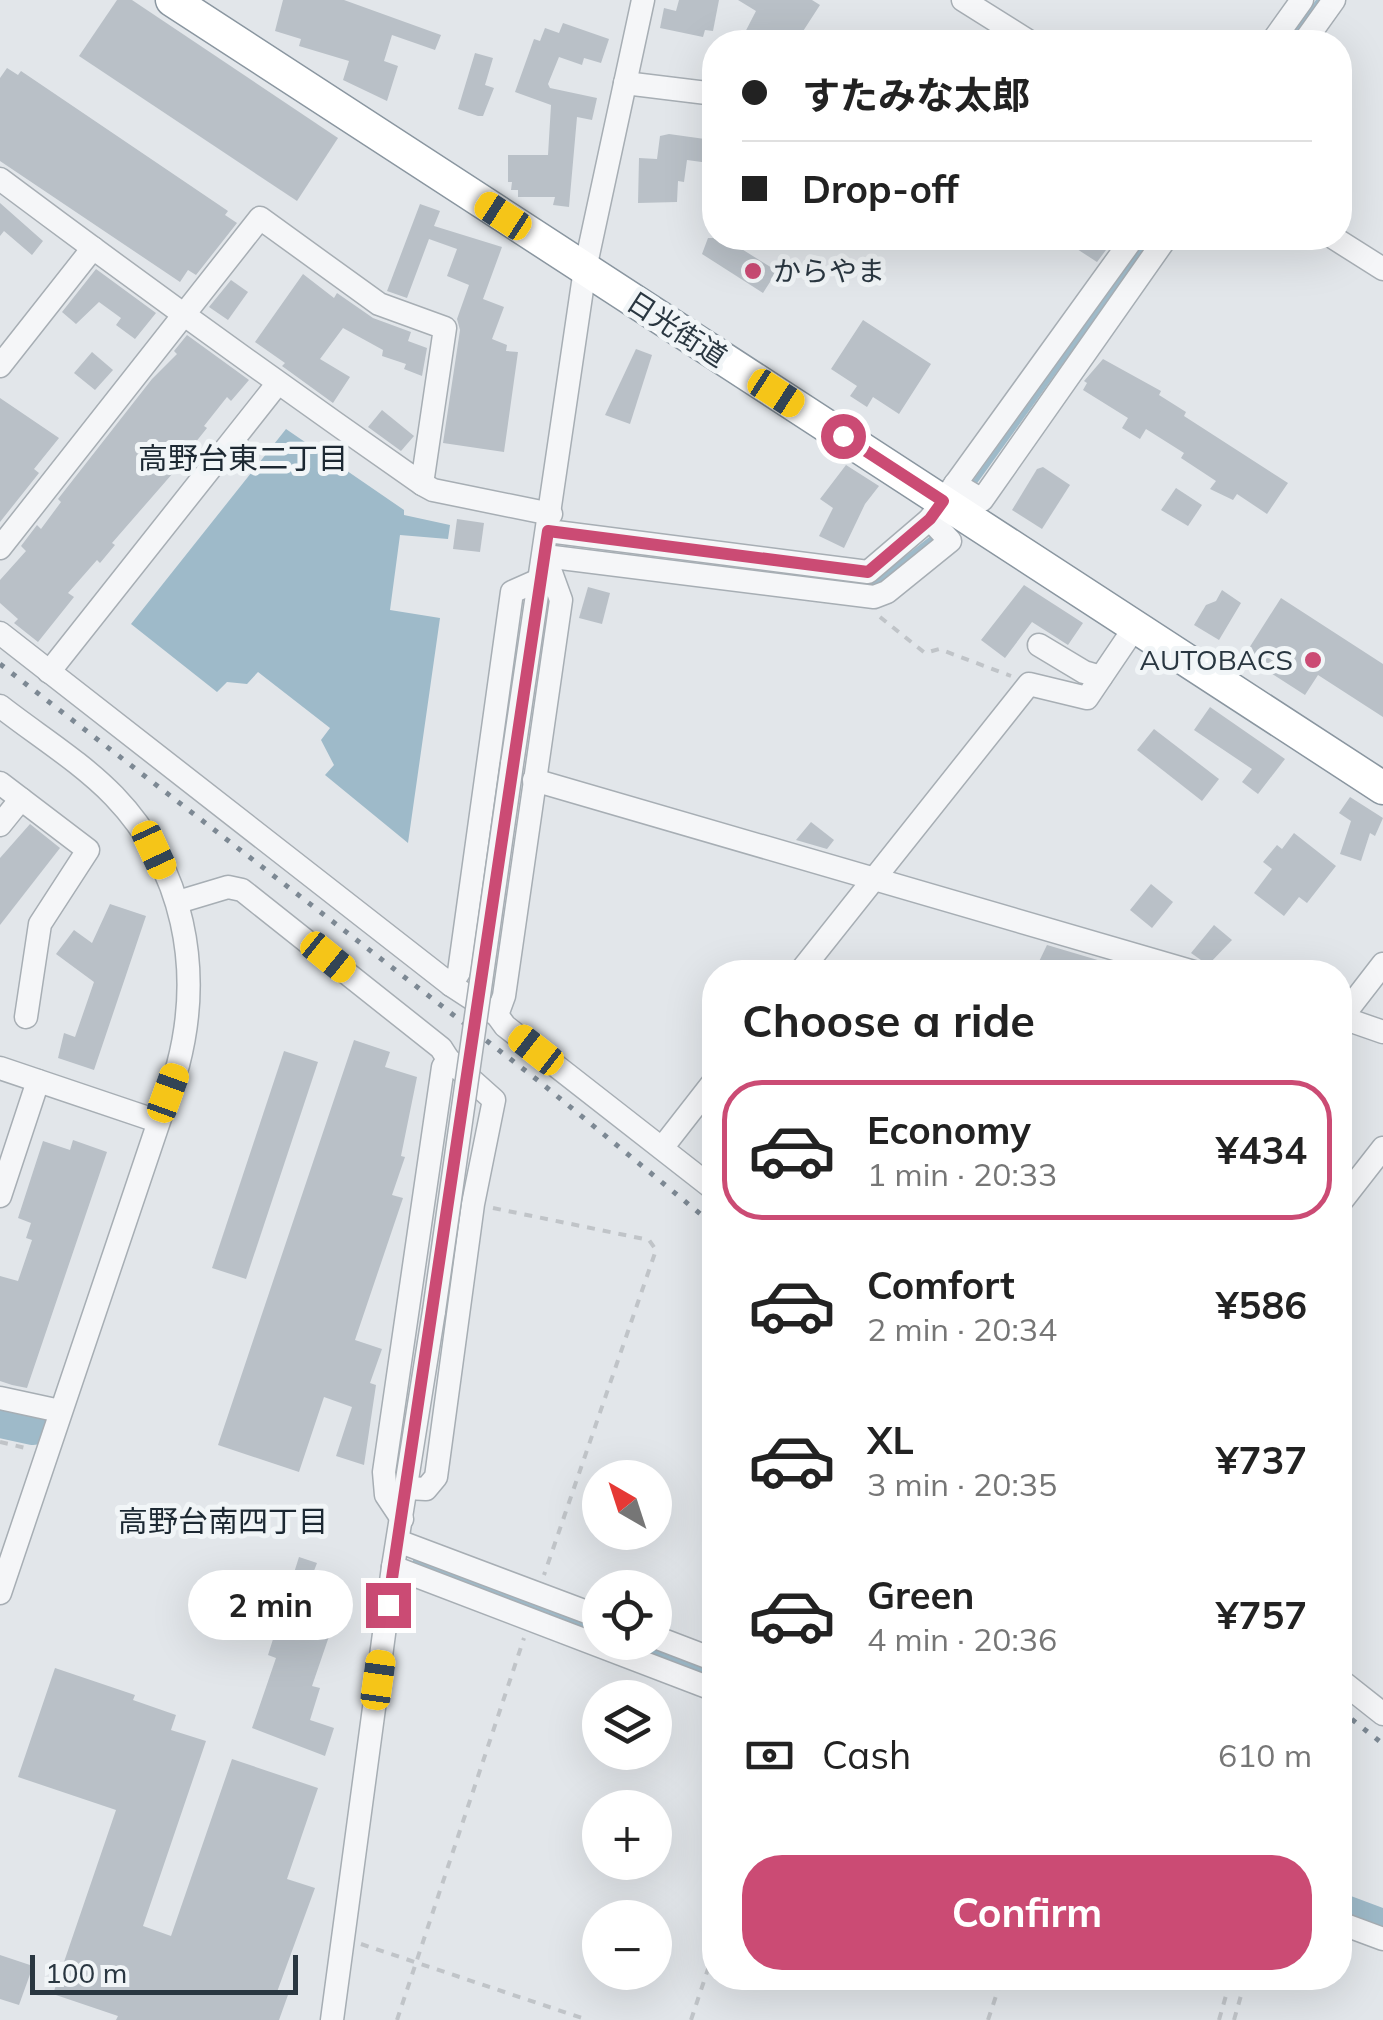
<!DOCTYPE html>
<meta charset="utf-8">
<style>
body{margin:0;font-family:Mulish,"Noto Sans JP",sans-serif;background:#f6f6f6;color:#222;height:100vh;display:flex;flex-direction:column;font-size:38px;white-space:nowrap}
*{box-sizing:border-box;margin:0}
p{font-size:32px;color:#767676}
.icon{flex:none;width:55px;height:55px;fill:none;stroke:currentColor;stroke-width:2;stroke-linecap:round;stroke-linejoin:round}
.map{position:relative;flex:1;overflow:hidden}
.side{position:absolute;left:702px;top:960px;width:650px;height:1030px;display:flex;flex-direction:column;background:#fff;border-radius:40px;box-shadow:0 10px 40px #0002}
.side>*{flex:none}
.hud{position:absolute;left:702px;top:30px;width:650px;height:220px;border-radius:40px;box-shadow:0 10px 40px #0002;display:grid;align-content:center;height:220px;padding:0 40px;background:#fff}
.needle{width:65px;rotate:321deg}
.tools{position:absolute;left:582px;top:1460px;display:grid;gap:20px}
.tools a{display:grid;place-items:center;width:90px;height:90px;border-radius:50%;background:#fff;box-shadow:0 10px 40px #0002;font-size:50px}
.scale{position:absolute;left:30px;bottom:25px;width:268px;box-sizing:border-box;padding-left:10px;border:5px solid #2a3741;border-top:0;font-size:28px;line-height:35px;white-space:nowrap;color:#2a3741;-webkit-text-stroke:8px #f1f5f7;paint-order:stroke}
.end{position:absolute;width:45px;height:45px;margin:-22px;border:12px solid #cb4b74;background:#fff;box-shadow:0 0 0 5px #fff}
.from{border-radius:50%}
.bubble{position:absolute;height:70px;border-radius:35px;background:#fff;box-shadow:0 10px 40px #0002;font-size:32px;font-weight:700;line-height:70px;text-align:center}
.car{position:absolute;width:30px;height:60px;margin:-30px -15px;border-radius:12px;box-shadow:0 0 8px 2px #0007;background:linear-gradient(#f5c518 24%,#345 0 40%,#f5c518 0 76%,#345 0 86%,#f5c518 0)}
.hud b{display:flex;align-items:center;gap:35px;height:95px;font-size:38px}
.hud b+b{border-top:2px solid #e0e0e0}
.hud i{width:25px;height:25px;background:#222}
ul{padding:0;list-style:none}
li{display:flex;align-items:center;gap:30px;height:140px;margin:0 20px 15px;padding:0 20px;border:5px solid transparent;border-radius:40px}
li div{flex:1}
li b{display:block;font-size:38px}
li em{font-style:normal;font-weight:700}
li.active{border-color:#cb4b74}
li>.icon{width:90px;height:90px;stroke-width:1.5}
h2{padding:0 40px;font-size:45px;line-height:120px}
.pay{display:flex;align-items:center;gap:25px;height:110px;padding:0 40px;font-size:38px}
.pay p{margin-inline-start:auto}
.primary-button{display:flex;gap:20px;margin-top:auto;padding:20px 40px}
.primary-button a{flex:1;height:115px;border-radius:40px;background:#cb4b74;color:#fff;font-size:40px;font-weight:700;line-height:115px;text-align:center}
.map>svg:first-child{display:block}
.water{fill:#9ebac9}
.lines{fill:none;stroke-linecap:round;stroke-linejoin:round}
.stream{stroke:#9ebac9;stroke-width:5}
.river{stroke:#9ebac9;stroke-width:32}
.building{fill:#b9c0c7}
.minor-casing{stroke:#a7aeb4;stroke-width:25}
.highway-casing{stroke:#8a96a0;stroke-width:35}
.path{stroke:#c0c4c8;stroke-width:4;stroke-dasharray:8 8;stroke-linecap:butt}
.minor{stroke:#f5f6f8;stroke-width:22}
.highway{stroke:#fff;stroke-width:32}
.rail{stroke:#7c8893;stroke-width:5;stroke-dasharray:5 10;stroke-linecap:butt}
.minor-bridge-casing{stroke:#a7aeb4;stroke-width:25;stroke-linecap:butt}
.minor-bridge{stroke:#f5f6f8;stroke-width:22}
.route{stroke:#cb4b74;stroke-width:12}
.poi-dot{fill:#cb4b74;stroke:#f1f5f7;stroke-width:4}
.labels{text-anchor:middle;stroke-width:10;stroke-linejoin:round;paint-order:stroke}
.poi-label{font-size:28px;fill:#2a3741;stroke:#f1f5f7;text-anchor:start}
.street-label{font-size:28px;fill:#2a3741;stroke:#f1f5f7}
.neighbourhood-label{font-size:30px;fill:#1c2832;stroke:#f1f5f7}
</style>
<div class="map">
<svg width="1383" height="2020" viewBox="0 0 1383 2020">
<rect width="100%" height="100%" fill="#e2e6ea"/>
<polygon class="water" points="286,429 404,510 404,515 450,525 448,539 400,535 390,610 440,618 408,843 325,775 334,765 321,740 330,728 258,672 247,684 227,682 217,692 131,624"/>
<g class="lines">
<g class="stream">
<polyline points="1289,42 1319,0"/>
<polyline points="972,486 1150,238"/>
<polyline points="870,587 936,535"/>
</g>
<g class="river">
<polyline points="0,1422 33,1429"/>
<polyline points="428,1566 600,1631"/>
<polyline points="631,1642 715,1674"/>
<polyline points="1340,1909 1383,1925"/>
</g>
</g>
<g class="building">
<polygon points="117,0 132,0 338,138 297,201 79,56"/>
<polygon points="283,0 344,0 441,35 435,50 392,35 384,61 398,66 387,101 343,80 349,61 299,46 301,39 275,31"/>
<polygon points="679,0 719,0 713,31 705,30 703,37 660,28 664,8 676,11"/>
<polygon points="738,0 812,0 820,5 796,42 740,42 756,11"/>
<polygon points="563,23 609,39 601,63 584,58 582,65 559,57 548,84 550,88 597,98 592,120 577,117 569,207 553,205 555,197 518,197 518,190 511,190 512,182 508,182 508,155 548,155 551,105 515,92 534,39 540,41 545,28 559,33"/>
<polygon points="475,53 493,58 485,85 494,88 483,116 478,116 458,109"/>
<polygon points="7,68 18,75 21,71 228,211 225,215 237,223 196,275 188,270 180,282 0,161 0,78"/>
<polygon points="669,134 712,140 709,163 687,160 684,182 678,181 677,202 638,203 639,158 657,159 660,136"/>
<polygon points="0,203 43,241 32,255 4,231 0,236"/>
<polygon points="420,204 440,211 434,226 502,247 483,299 504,307 492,339 507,345 506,351 518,352 504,452 443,443 460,330 457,319 469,285 447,276 457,249 429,239 407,298 387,291"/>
<polygon points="708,238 734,238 743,243 740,248 777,271 763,293 702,254"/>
<polygon points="1060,238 1115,238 1097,262"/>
<polygon points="96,269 156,313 135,339 116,325 121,318 99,302 76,324 62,312"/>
<polygon points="303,274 334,298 337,293 373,318 411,332 408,341 427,348 422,376 404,369 406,364 382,356 383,350 343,328 320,359 350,377 333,403 282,366 285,363 255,342"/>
<polygon points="231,280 248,292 228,320 209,307"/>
<polygon points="863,320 931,364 899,414 873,397 867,407 850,396 857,386 831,369"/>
<polygon points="187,335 249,380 231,401 227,397 204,426 207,428 191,448 193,450 112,543 115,545 100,563 97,560 68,593 74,597 38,642 14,623 18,619 0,603 0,580 26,551 21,546 37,525 41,529 61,502 58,499 152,379 177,354 174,351"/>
<polygon points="636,349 652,355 630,424 605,415"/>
<polygon points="92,352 113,370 95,390 74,373"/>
<polygon points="1103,359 1161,391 1159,395 1186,412 1184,416 1288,483 1267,514 1237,494 1233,500 1210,489 1216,481 1181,458 1184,453 1146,429 1140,439 1122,428 1128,418 1083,390 1087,383 1084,381"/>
<polygon points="0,398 59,438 34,469 39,473 0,522"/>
<polygon points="382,410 414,436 401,451 368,427"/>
<polygon points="846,465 879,486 865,504 844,548 819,536 833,508 820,499"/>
<polygon points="1043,467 1070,485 1042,529 1012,510 1037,469"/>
<polygon points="1176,488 1202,505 1188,526 1161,510"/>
<polygon points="457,519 484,523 480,552 453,549"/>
<polygon points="1024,585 1083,623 1068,645 1032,622 1005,658 981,640"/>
<polygon points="588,587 610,593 602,624 579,618"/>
<polygon points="1222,590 1241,603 1219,640 1194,625 1206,605 1216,601"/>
<polygon points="1281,598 1383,664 1383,717 1318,675 1305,695 1244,656"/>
<polygon points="1210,707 1285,759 1258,794 1242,782 1252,769 1194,730"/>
<polygon points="1154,729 1219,779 1202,801 1137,750"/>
<polygon points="1350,797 1383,818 1375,836 1370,833 1361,861 1340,854 1351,821 1339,813"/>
<polygon points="811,822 834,840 827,849 796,840"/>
<polygon points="30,824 60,848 0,925 0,858"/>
<polygon points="1294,833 1336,866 1307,903 1299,897 1284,916 1254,893 1272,869 1263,862 1277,845 1282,849"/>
<polygon points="1151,884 1173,902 1152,928 1130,910"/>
<polygon points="110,904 146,916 94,1070 58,1058 64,1033 75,1037 94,982 56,954 74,930 92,943"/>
<polygon points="1214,925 1232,940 1208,965 1191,953"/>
<polygon points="1047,945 1101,961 1103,962 1098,972 1034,972"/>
<polygon points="354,1040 390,1052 385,1067 417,1077 401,1156 405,1157 392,1195 403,1198 355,1340 382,1349 370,1383 376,1385 364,1465 336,1456 352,1407 324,1397 299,1472 218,1445"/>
<polygon points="284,1051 318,1062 246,1279 212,1268"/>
<polygon points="73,1140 107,1152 27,1388 12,1385 0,1381 0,1276 18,1281 32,1240 26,1238 31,1223 18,1218 43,1141 70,1150"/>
<polygon points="299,1557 317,1563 312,1576 341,1586 332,1611 337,1613 312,1686 320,1688 310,1720 334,1728 325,1756 252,1728 276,1658 268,1655"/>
<polygon points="55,1668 135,1695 133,1700 176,1715 171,1730 206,1741 143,1926 171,1936 232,1759 318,1788 287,1879 315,1888 277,1992 288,1995 279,2020 116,2020 118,2016 53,1994 116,1810 18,1777"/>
<polygon points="0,1955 33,1966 19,2005 0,1999"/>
</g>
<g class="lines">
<g class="minor-casing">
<g id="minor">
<polyline points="963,0 1030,42"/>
<polyline points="1272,42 1302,0"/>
<polyline points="1304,42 1334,0"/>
<polyline points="625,83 715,94"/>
<path d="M0,179C139,283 280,385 422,484L445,328L379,304L260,218L0,548"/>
<polyline points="1334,238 1383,269"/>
<polyline points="0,366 93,248"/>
<polyline points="422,484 433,490 551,514"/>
<polyline points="955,484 982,500 1166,238"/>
<polyline points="548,531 868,572 930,519 1133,238"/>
<polyline points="545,556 874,597 887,592 950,541 930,519"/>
<polyline points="0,633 451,985 497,1015 505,1026 715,1190"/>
<polyline points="1039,645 1084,672 1101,677"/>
<polyline points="49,672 278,383"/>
<path d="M0,706C37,735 81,762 114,796C184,869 203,969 178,1065L0,1593"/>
<polyline points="512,764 585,269 643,0"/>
<polyline points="534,780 1194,972"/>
<polyline points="0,783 88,850 40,924 26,1017"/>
<polyline points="0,825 21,799"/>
<polyline points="178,902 228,887 242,890 441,1048 448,1059"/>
<polyline points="800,972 1029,684 1087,698 1135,627"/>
<polyline points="451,985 459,972 512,592 539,580"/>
<polyline points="497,1015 504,996 561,600 545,556"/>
<polyline points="1340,1017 1383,1032"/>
<polyline points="1342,1017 1383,964"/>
<polyline points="0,1068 157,1121"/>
<polyline points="662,1148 715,1080"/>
<polyline points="0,1196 38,1081"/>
<polyline points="1340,1203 1383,1148"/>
<polyline points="0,1398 60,1411"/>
<polyline points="402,1519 386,1495 384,1472 443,1067 448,1059 494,1100 473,1204 436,1477 426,1489 407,1488"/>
<polyline points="398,1541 600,1617"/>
<polyline points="393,1567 715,1690"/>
<polyline points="655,1637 715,1660"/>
<polyline points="1340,1680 1383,1714"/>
<polyline points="1340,1923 1383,1939"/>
<polyline points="332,2020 393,1567 434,1311"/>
</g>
</g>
<g class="highway-casing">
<polyline id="highway" points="172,0 1383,788"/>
</g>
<g class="path">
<polyline points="880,617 925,653 939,649 1011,676"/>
<polyline points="493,1208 649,1240 656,1250 544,1575"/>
<polyline points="0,1442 30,1449"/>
<polyline points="361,1944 588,2020"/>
<polyline points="397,2020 524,1638"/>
<polyline points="691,2020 715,1948"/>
<polyline points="988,2020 1002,1978"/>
<polyline points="1219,2020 1231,1978"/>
<polyline points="1234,2020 1246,1978"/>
</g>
<use href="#minor" class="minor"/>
<use href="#highway" class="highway"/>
<g class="rail">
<polyline points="0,664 540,1082 715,1226"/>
<polyline points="1340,1710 1383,1744"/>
</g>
<g class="minor-bridge-casing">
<polyline id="minor-bridge" points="434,1311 512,764"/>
</g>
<use href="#minor-bridge" class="minor-bridge"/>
</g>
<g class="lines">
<polyline class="route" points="388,1605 548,531 868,572 930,519 943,501 843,436"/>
</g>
<g class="poi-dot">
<circle cx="753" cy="271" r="10"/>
<circle cx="1313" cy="660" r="10"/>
</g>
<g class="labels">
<g class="poi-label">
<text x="773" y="281">からやま</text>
<text x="1293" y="670" text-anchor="end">AUTOBACS</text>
</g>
<g class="street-label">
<text transform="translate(677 329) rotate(33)" y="10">日光街道</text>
</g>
<g class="neighbourhood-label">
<text x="243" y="469">高野台東二丁目</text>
<text x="223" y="1532">高野台南四丁目</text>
</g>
</g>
</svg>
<div class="tools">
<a><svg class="needle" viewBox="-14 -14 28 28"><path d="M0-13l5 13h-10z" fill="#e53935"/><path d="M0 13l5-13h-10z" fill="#767676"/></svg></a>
<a><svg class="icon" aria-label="locate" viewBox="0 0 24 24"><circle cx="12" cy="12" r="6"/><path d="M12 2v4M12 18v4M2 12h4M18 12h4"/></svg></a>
<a><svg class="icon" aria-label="layers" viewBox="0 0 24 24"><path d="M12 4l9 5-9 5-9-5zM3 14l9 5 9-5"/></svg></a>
<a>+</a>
<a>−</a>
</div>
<div class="scale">100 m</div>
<i class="end from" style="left:843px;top:436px"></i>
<i class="end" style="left:388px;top:1605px"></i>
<div class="bubble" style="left:188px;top:1570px;width:165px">2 min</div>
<i class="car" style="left:503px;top:216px;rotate:303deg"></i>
<i class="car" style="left:776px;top:393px;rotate:123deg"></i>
<i class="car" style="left:154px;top:850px;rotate:155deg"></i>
<i class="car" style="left:328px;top:957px;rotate:129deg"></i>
<i class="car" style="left:536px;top:1050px;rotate:308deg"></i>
<i class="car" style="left:168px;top:1093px;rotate:20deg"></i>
<i class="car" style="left:378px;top:1680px;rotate:8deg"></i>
<div class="hud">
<b><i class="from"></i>すたみな太郎</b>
<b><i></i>Drop-off</b>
</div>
<section class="side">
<h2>Choose a ride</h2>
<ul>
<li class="active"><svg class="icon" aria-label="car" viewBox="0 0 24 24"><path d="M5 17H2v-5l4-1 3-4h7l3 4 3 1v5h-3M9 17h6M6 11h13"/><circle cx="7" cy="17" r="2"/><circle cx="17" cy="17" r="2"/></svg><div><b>Economy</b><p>1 min · 20:33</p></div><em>¥434</em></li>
<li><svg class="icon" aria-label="car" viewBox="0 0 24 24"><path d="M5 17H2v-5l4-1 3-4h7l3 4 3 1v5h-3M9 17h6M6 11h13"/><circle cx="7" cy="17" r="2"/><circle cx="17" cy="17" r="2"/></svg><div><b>Comfort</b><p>2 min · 20:34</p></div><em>¥586</em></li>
<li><svg class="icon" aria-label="car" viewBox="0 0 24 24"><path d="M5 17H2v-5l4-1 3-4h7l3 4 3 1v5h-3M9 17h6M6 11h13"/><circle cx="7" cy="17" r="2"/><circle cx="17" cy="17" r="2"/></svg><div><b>XL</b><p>3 min · 20:35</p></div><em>¥737</em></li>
<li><svg class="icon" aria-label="car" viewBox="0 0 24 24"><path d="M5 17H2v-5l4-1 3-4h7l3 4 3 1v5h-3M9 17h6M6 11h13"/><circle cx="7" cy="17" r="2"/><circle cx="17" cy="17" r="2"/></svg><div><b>Green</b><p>4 min · 20:36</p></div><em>¥757</em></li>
</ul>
<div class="pay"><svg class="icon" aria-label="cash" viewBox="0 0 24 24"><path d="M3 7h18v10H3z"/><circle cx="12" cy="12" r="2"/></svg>Cash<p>610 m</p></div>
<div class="primary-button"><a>Confirm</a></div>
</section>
</div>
